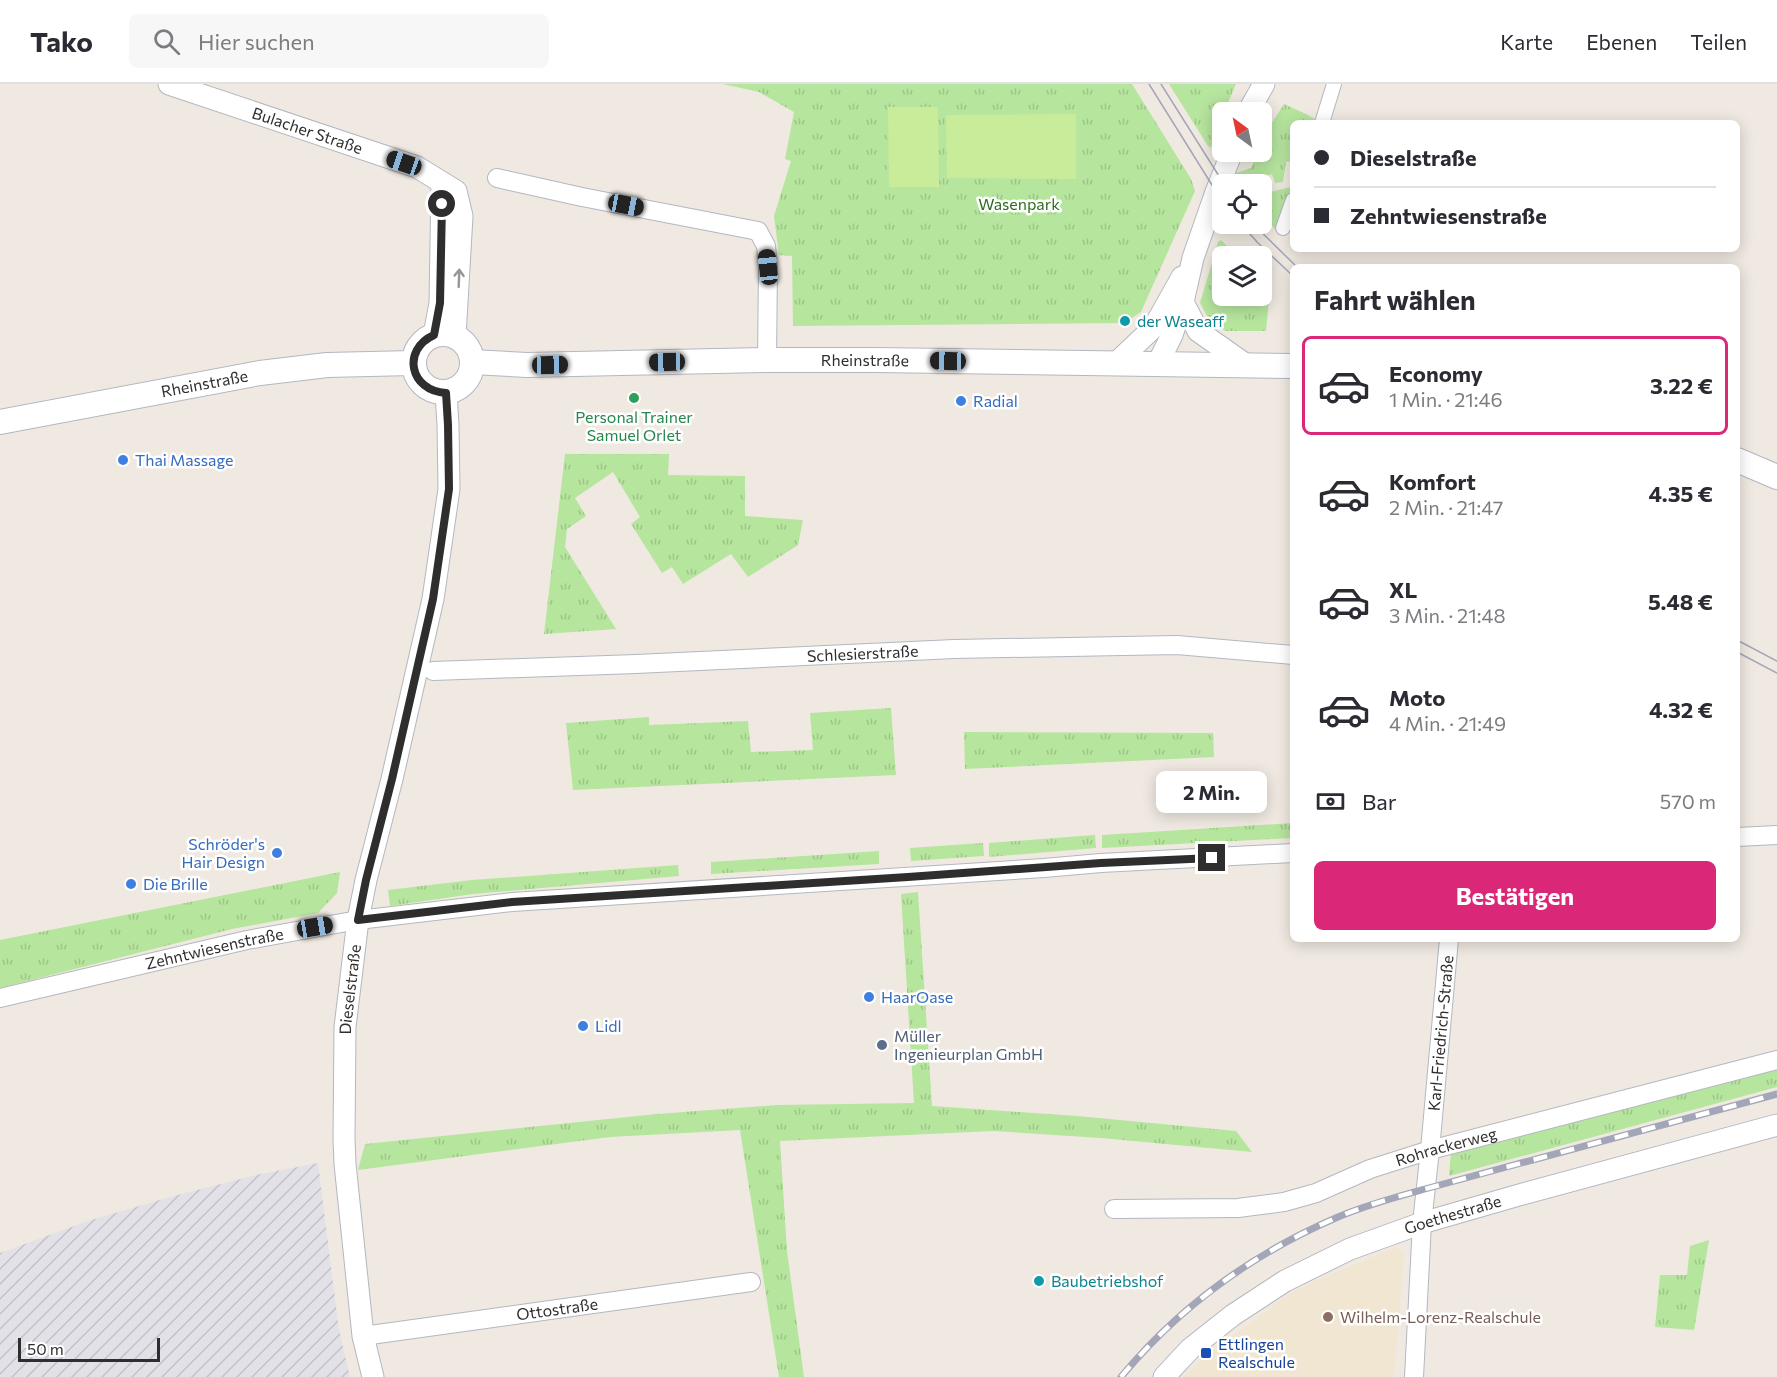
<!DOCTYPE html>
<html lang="de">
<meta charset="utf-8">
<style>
body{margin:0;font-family:Commissioner,sans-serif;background:#f7f7f7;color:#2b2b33;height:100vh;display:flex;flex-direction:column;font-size:22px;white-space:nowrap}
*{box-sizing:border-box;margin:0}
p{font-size:20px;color:#7c7c81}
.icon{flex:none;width:33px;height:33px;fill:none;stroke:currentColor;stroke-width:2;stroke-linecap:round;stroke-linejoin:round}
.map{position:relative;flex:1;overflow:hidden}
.sheet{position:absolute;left:1290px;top:180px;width:450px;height:678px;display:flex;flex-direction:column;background:#fff;border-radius:9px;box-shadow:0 3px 15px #0003}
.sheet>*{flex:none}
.banner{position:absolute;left:1290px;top:36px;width:450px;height:132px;border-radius:9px;box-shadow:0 3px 15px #0003;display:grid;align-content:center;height:132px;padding:0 24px;background:#fff}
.needle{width:39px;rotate:327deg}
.fabs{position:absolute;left:1212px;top:18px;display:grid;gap:12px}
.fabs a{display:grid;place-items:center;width:60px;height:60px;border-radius:9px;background:#fff;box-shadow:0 3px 15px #0003;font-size:30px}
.scale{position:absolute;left:18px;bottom:15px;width:142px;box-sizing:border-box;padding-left:6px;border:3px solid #2e2e2e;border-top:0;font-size:16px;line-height:21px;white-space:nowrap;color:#2e2e2e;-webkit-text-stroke:4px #fff;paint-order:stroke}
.end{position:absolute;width:27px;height:27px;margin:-14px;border:8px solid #2e2e2e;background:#fff;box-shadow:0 0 0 3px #fff}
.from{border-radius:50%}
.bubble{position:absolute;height:42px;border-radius:9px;background:#fff;box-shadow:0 3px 15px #0003;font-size:20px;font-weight:700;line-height:42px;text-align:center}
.car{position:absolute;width:18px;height:36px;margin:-18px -9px;border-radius:8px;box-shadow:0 0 4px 2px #0007;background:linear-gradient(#222 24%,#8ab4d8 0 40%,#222 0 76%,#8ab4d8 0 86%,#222 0)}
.banner b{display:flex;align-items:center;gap:21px;height:57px;font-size:22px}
.banner b+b{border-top:2px solid #e1e1e2}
.banner i{width:15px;height:15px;background:#2b2b33}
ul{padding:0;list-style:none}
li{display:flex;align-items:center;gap:18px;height:99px;margin:0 12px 9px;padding:0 12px;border:3px solid transparent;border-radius:9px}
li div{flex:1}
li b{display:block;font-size:22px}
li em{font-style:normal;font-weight:700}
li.current{border-color:#db2777}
li>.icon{width:54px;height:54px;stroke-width:1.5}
h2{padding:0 24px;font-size:27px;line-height:72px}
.pay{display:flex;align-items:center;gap:15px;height:66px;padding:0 24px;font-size:22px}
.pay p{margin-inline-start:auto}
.cta{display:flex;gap:12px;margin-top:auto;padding:12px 24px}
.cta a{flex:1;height:69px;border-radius:9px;background:#db2777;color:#fff;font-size:24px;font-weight:700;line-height:69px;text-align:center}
header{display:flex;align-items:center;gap:36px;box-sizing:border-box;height:84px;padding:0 30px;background:#fff;border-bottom:2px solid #e1e1e2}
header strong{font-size:28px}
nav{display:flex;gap:33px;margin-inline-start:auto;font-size:21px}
.search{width:420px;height:54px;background:#f7f7f7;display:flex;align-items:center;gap:15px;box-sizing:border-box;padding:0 21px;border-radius:9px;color:#7c7c81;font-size:22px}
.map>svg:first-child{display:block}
.industrial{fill:url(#industrial-furrows)}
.education{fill:#f0e6d1}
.grass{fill:url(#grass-tufts)}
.pitch{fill:#c9ec9a}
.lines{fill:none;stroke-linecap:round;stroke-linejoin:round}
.pedestrian-casing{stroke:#b4b7c1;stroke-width:16}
.minor-casing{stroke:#b4b7c1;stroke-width:20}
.tertiary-casing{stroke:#b4b7c1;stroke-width:23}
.secondary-casing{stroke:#b4b7c1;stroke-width:26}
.pedestrian{stroke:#fff;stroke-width:14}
.minor{stroke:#fff;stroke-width:18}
.tertiary{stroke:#fff;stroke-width:21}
.secondary{stroke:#fff;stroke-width:24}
.tram{stroke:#a3a6b8;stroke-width:1.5}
.rail-casing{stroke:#a3a6b8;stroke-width:7}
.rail{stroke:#fff;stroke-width:4.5;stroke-dasharray:14;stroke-linecap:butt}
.oneway{stroke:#969696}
.route{stroke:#2e2e2e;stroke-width:8}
.culture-dot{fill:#0f9aa8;stroke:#fff;stroke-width:2}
.leisure-dot{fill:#2e9e5b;stroke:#fff;stroke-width:2}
.shop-dot{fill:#3f7fe0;stroke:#fff;stroke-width:2}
.service-dot{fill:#5c6f8a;stroke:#fff;stroke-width:2}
.education-dot{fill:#8d6e63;stroke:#fff;stroke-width:2}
.transit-dot{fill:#1a4fb4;stroke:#fff;stroke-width:2}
.labels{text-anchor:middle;stroke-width:5;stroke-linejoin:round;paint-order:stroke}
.street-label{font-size:16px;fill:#2e2e2e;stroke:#fff}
.park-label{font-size:16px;fill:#2c6e1b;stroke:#fff}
.culture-label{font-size:16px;fill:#0d838f;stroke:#fff;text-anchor:start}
.shop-label{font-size:16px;fill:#366cbe;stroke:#fff;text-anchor:start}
.leisure-label{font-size:16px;fill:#27864d;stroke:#fff}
.service-label{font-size:16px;fill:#4e5e75;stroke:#fff;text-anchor:start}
.education-label{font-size:16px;fill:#785e54;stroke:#fff;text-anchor:start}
.transit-label{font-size:16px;fill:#164399;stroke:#fff;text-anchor:start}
</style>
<header>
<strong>Tako</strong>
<div class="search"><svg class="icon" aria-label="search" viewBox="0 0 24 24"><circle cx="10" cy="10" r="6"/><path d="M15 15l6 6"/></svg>Hier suchen</div>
<nav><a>Karte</a><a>Ebenen</a><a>Teilen</a></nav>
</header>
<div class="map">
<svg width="1777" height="1293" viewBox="0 0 1777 1293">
<defs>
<pattern id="industrial-furrows" width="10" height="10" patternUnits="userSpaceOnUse" patternTransform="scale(1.5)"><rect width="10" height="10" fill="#e3e1e8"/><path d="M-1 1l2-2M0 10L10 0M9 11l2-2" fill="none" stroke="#c3c1c7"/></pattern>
<pattern id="grass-tufts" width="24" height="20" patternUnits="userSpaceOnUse" patternTransform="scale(1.5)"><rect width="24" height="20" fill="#b6e59e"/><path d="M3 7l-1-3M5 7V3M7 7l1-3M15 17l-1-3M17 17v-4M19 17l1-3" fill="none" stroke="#9dc588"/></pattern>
</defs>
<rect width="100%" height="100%" fill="#efe9e1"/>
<polygon class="industrial" points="318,1079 339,1246 350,1293 0,1293 0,1169 88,1137 170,1113 256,1091"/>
<polygon class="education" points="1395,1163 1404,1168 1394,1293 1183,1293 1224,1258 1291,1209 1322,1194"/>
<g class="grass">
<polygon points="723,0 1132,0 1191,95 1195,107 1141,228 1124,239 793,242 792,172 779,171 774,132 791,77 785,75 794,28 759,8"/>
<polygon points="1169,0 1236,0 1224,28 1222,28 1211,64 1208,62"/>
<path d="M1284,20L1306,30L1318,37V39H1293V77L1286,78L1283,98L1275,99L1272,90L1247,97L1245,100H1240L1236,89L1251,84L1258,68H1262C1262,50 1275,35 1284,20Z"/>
<polygon points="1291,103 1292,107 1279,143 1275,145 1262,131 1262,110"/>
<polygon points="1221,156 1237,172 1222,172 1222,212 1262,212 1262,197 1270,206 1266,247 1225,247 1209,236 1200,219 1218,158"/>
<polygon points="565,370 669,370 668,391 745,392 745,432 803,436 798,461 748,493 731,470 683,500 672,483 662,489 631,440 640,433 613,388 575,414 586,432 567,445 565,463 616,545 544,550"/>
<polygon points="891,624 896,691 573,706 566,639 649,633 649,641 748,637 751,668 813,666 810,629"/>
<polygon points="964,648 1213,649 1214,673 965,685"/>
<polygon points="1293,739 1293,754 1102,764 1102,751"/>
<polygon points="1095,751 1096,764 989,773 989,759"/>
<polygon points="983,759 984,772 911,777 910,764"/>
<polygon points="879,767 879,780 711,790 711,778"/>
<polygon points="678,781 679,792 473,810 390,822 388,806 472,796"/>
<polygon points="340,788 337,809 318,829 232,845 0,904 0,856"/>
<polygon points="918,808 932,1022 1077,1032 1236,1047 1252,1068 1101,1054 993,1047 780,1057 787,1167 804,1293 779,1293 740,1046 610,1053 358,1086 365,1060 657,1030 777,1021 914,1019 901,810"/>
<polygon points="1777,983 1777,1003 1449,1092 1451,1068"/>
<polygon points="1709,1156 1694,1246 1655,1243 1660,1191 1687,1191 1690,1162"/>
</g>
<g class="pitch">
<polygon points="888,23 938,23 939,103 889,103"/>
<polygon points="1076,30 1076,95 947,94 946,31"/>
</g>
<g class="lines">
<g class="pedestrian-casing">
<g id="pedestrian">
<polyline points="1322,39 1334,0"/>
<polyline points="1283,144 1293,116"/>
</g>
</g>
<g class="minor-casing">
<g id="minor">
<polyline points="497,94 582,113 758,147 766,162 768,183 767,276"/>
<path id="s1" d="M433,587L636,580L954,565L1177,561L1293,571"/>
<polyline points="1737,753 1777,751"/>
<path id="s2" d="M0,914L247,856L358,836L512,818L1044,784L1101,779L1293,769"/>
<path id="s3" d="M1114,1125L1238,1124L1284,1118L1316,1109L1370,1085L1430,1066L1777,976"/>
<path id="s4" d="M363,1252L751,1198"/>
<path id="s5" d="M1414,1293L1422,1139L1430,1066L1449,855"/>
</g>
</g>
<g class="tertiary-casing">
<g id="tertiary">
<path id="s6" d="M169,0L417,83L456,107L462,132L455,253"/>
<polyline points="1248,28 1264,0"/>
<polyline points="1183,218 1198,247 1245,280"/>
<polyline points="434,251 440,219 442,99"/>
<polyline points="1116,279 1154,243 1182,193"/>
<polyline points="1158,279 1172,251 1183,218 1193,174 1216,108 1232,68"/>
<path id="s7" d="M373,1293L363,1252L345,1080L344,1055L345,943L358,836L366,796L392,695L433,515L449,405L448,341L446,309"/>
<path id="s8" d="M1164,1293L1190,1265L1233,1231L1285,1197L1350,1165L1422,1139L1519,1111L1777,1041"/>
</g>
</g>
<g class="secondary-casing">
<g id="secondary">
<circle cx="443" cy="279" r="29"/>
<path id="s9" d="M472,278L527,281L767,276H876L1293,282"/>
<path id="s10" d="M0,338L260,289L327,281L413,279"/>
<polyline points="1737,376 1777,393"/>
</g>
</g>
<use href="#pedestrian" class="pedestrian"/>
<use href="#minor" class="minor"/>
<use href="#tertiary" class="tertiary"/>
<use href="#secondary" class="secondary"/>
<g class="tram">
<polyline points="1149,0 1222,117"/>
<polyline points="1161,0 1224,100"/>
<polyline points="1241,140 1258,159 1293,192"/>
<polyline points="1253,140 1297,183"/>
<polyline points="1737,556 1777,577"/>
<polyline points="1737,568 1777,589"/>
</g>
<g class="rail-casing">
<path id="rail" d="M1121,1293C1179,1223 1254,1169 1338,1133C1366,1121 1396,1113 1425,1105L1777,1010"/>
</g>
<use href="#rail" class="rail"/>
</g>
<defs><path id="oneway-shaft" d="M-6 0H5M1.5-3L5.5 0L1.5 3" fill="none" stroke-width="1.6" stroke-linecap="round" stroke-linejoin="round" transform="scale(1.5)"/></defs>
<use class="oneway" href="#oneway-shaft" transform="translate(459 194) rotate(-88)"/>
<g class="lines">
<path class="route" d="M442,120L440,219L434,251C401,266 410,307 446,309L448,341L449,405L433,515L392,695L366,796L358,836L512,818L908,793L1101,779L1212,774"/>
</g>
<g class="culture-dot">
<circle cx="1125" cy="237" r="6"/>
<circle cx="1039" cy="1197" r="6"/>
</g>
<circle class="leisure-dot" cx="634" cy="314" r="6"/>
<g class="shop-dot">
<circle cx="961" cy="317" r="6"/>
<circle cx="123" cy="376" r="6"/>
<circle cx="277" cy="769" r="6"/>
<circle cx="131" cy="800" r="6"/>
<circle cx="869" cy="913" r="6"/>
<circle cx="583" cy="942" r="6"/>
</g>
<circle class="service-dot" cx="882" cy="961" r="6"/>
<circle class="education-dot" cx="1328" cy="1233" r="6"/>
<rect class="transit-dot" x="1200" y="1263" width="12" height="12" rx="3"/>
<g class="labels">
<g class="street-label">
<text dy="6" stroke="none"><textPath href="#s6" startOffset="146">Bulacher Straße</textPath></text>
<text dy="6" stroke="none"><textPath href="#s9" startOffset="393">Rheinstraße</textPath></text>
<text dy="6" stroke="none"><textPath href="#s10" startOffset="208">Rheinstraße</textPath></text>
<text dy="6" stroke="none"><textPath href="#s1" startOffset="430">Schlesierstraße</textPath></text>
<text dy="6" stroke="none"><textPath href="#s2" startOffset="220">Zehntwiesenstraße</textPath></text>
<text dy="6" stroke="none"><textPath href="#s7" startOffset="390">Dieselstraße</textPath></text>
<text dy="6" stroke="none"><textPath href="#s5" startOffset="345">Karl-Friedrich-Straße</textPath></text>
<text dy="6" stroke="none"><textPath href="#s3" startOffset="342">Rohrackerweg</textPath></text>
<text dy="6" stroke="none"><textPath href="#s8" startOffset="336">Goethestraße</textPath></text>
<text dy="6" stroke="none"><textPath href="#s4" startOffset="196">Ottostraße</textPath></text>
</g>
<g class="park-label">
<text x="1019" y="126">Wasenpark</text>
</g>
<g class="culture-label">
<text x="1137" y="243">der Waseaff</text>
<text x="1051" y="1203">Baubetriebshof</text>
</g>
<g class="shop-label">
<text x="973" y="323">Radial</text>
<text x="135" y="382">Thai Massage</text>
<text x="265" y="766" text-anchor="end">Schröder's<tspan x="265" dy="18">Hair Design</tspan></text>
<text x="143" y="806">Die Brille</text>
<text x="881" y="919">HaarOase</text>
<text x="595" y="948">Lidl</text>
</g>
<g class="leisure-label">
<text x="634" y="339">Personal Trainer<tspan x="634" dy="18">Samuel Orlet</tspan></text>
</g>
<g class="service-label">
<text x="894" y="958">Müller<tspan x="894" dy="18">Ingenieurplan GmbH</tspan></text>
</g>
<g class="education-label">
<text x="1340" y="1239">Wilhelm-Lorenz-Realschule</text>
</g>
<g class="transit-label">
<text x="1218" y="1266">Ettlingen<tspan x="1218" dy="18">Realschule</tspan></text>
</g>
</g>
</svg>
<div class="fabs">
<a><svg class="needle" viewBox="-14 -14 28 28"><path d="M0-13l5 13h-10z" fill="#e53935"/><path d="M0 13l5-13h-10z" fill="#7c7c81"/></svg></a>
<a><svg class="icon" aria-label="locate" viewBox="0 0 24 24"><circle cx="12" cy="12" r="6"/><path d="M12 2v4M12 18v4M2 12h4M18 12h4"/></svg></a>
<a><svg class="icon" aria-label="layers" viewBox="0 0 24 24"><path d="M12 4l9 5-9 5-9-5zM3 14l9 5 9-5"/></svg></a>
</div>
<div class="scale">50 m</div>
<i class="end from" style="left:442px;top:120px"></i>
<i class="end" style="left:1212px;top:774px"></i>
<div class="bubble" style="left:1156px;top:687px;width:111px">2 Min.</div>
<i class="car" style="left:404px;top:79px;rotate:289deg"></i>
<i class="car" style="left:626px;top:121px;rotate:101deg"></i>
<i class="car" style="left:768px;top:183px;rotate:354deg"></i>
<i class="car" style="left:948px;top:277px;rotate:271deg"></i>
<i class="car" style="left:667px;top:278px;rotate:269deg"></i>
<i class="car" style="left:550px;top:281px;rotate:89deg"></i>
<i class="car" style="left:315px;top:843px;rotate:81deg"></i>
<div class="banner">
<b><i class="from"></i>Dieselstraße</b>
<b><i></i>Zehntwiesenstraße</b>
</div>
<section class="sheet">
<h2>Fahrt wählen</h2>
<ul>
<li class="current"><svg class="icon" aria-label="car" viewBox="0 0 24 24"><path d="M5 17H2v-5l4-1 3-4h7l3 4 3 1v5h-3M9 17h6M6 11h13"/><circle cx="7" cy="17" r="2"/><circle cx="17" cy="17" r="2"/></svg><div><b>Economy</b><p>1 Min. · 21:46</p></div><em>3.22 €</em></li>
<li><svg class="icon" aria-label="car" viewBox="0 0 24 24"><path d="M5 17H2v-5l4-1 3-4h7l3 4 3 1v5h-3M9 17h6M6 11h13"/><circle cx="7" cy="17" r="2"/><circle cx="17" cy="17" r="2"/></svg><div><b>Komfort</b><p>2 Min. · 21:47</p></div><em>4.35 €</em></li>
<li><svg class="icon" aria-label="car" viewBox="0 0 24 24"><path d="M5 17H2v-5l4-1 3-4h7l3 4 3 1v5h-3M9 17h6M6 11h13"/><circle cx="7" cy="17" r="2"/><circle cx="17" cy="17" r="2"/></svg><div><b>XL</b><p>3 Min. · 21:48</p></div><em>5.48 €</em></li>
<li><svg class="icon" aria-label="car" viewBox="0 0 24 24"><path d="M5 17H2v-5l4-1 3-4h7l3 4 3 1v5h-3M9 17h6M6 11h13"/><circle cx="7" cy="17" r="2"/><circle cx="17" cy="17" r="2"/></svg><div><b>Moto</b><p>4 Min. · 21:49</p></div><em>4.32 €</em></li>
</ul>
<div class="pay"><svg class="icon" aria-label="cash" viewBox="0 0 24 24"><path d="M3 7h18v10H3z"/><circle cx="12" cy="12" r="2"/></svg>Bar<p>570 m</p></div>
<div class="cta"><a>Bestätigen</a></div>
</section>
</div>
